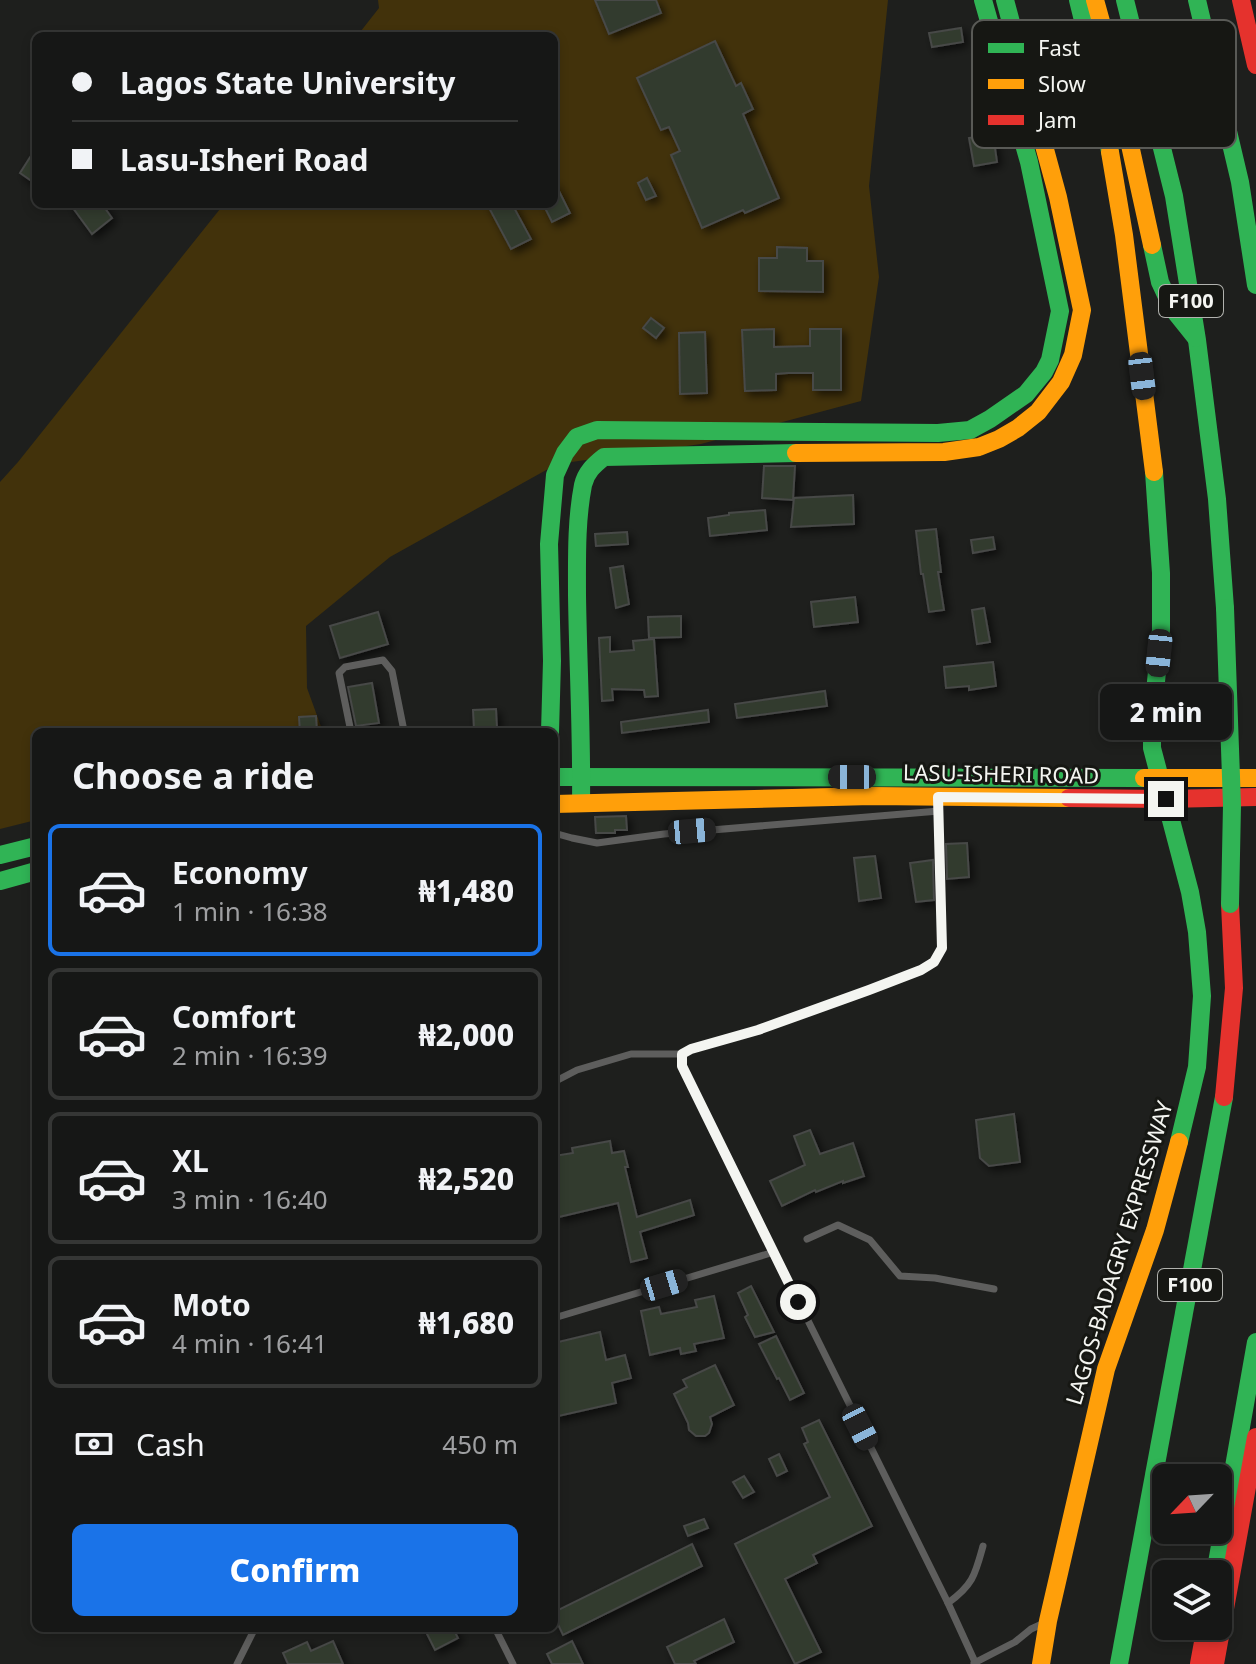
<!DOCTYPE html>
<meta charset="utf-8">
<style>
body{margin:0;font-family:"Noto Sans",sans-serif;background:#232423;color:#f1f3f6;height:100vh;display:flex;flex-direction:column;font-size:30px;white-space:nowrap}
*{box-sizing:border-box;margin:0}
p{font-size:26px;color:#9e9fa1}
.icon{flex:none;width:44px;height:44px;fill:none;stroke:currentColor;stroke-width:2;stroke-linecap:round;stroke-linejoin:round}
.map{position:relative;flex:1;overflow:hidden}
.drawer{position:absolute;left:32px;top:728px;width:526px;height:904px;display:flex;flex-direction:column;background:#161716;border-radius:12px;box-shadow:0 4px 12px #0003,0 0 0 2px #353635}
.drawer>*{flex:none}
.top-card{position:absolute;left:32px;top:32px;width:526px;height:176px;border-radius:12px;box-shadow:0 4px 12px #0003,0 0 0 2px #353635;display:grid;align-content:center;height:176px;padding:0 40px;background:#161716}
.needle{width:52px;rotate:245deg}
.fabs{position:absolute;left:1152px;top:1464px;display:grid;gap:16px}
.fabs a{display:grid;place-items:center;width:80px;height:80px;border-radius:12px;background:#161716;box-shadow:0 4px 12px #0003,0 0 0 2px #353635;font-size:40px}
.end{position:absolute;width:36px;height:36px;margin:-18px;border:10px solid #f4f5f1;background:#111;box-shadow:0 0 0 4px #111}
.from{border-radius:50%}
.bubble{position:absolute;height:56px;border-radius:12px;background:#161716;box-shadow:0 4px 12px #0003,0 0 0 2px #353635;font-size:26px;font-weight:800;line-height:56px;text-align:center}
.car{position:absolute;width:24px;height:48px;margin:-24px -12px;border-radius:10px;box-shadow:0 0 6px 2px #0007;background:linear-gradient(#222 24%,#8ab4d8 0 40%,#222 0 76%,#8ab4d8 0 86%,#222 0)}
.top-card b{display:flex;align-items:center;gap:28px;height:76px;font-size:30px}
.top-card b+b{border-top:2px solid #353635}
.top-card i{width:20px;height:20px;background:#f1f3f6}
ul{padding:0;list-style:none}
li{display:flex;align-items:center;gap:24px;height:132px;margin:0 16px 12px;padding:0 24px;border:4px solid #353635;border-radius:12px}
li div{flex:1}
li b{display:block;font-size:30px}
li em{font-style:normal;font-weight:800}
li.current{border-color:#1a73e8}
li>.icon{width:72px;height:72px;stroke-width:1.5}
h2{padding:0 40px;font-size:36px;line-height:96px}
.pay{display:flex;align-items:center;gap:20px;height:88px;padding:0 40px;font-size:30px}
.pay p{margin-inline-start:auto}
.cta{display:flex;gap:16px;margin-top:auto;padding:16px 40px}
.cta a{flex:1;height:92px;border-radius:12px;background:#1a73e8;color:#fff;font-size:32px;font-weight:800;line-height:92px;text-align:center}
.map>svg:first-child{display:block}
.green{fill:#42320b}
.building{fill:#323a2f;stroke:#474847;stroke-width:2;filter:url(#shadow)}
.lines{fill:none;stroke-linecap:round;stroke-linejoin:round}
.lane{stroke:#5e5e5d;stroke-width:7}
.fast{stroke:#30b455;stroke-width:18}
.slow{stroke:#ff9f0a;stroke-width:18}
.jam{stroke:#e5322d;stroke-width:18}
.fast-bridge{stroke:#30b455;stroke-width:18}
.route{stroke:#f4f5f1;stroke-width:10}
.labels{text-anchor:middle;stroke-width:6;stroke-linejoin:round;paint-order:stroke}
.shield{fill:#161713;stroke:#b1b2ae;stroke-width:2}
.shield-label{font-size:20px;font-weight:bold;fill:#f4f5f1}
.street-label{font-size:22px;fill:#f4f5f1;stroke:#161713}
.key{fill:#161713;stroke:#595a56;stroke-width:2}
.key-label{font-size:22px;fill:#f4f5f1}
</style>
<div class="map">
<svg width="1256" height="1664" viewBox="0 0 1256 1664">
<defs>
<filter id="shadow"><feDropShadow dx="4" dy="4" stdDeviation="4" flood-color="#0009"/></filter>
</defs>
<rect width="100%" height="100%" fill="#1e1f1d"/>
<polygon class="green" points="378,0 888,0 869,186 879,277 861,401 701,444 557,464 390,557 306,626 307,688 323,732 36,732 36,820 0,829 0,482 18,462 224,204 554,204 554,36 357,36 379,8"/>
<g class="building">
<polygon points="595,0 656,0 661,13 609,34"/>
<polygon points="961,28 963,42 932,47 929,33"/>
<polygon points="715,41 736,86 741,83 753,109 743,114 779,198 745,213 743,210 702,228 671,155 680,151 669,127 661,130 637,78"/>
<polygon points="993,134 997,162 974,166 969,138"/>
<polygon points="36,148 36,184 20,173"/>
<polygon points="647,178 656,196 646,200 638,183"/>
<polygon points="554,181 570,213 552,222 543,204 554,204"/>
<polygon points="70,204 102,204 112,218 92,234"/>
<polygon points="487,204 512,204 531,239 511,249"/>
<polygon points="777,247 807,248 807,261 823,261 823,292 759,291 759,258 777,258"/>
<polygon points="651,318 664,328 656,338 643,328"/>
<polygon points="774,329 774,347 810,346 810,329 841,329 841,390 813,390 813,373 788,373 776,374 776,390 745,391 742,330"/>
<polygon points="705,332 707,393 680,394 679,333"/>
<polygon points="764,466 795,466 793,500 762,498"/>
<polygon points="853,495 854,524 791,527 794,498"/>
<polygon points="765,510 767,530 710,536 708,518 729,515 729,513"/>
<polygon points="936,529 941,572 938,572 944,610 929,612 923,574 921,574 916,531"/>
<polygon points="627,532 628,544 596,546 595,534"/>
<polygon points="993,537 995,549 973,553 971,540"/>
<polygon points="623,566 629,604 616,608 610,568"/>
<polygon points="855,597 858,622 814,627 811,602"/>
<polygon points="984,608 990,642 977,644 972,610"/>
<polygon points="378,612 388,644 340,658 330,626"/>
<polygon points="681,616 681,637 649,638 648,617"/>
<polygon points="610,637 610,652 634,650 633,641 654,639 658,696 645,697 644,690 612,689 613,700 602,701 599,638"/>
<polygon points="993,662 996,686 969,690 969,686 946,688 944,667"/>
<polygon points="372,683 379,723 356,726 348,687"/>
<polygon points="825,691 827,706 737,718 735,704"/>
<polygon points="496,709 497,728 474,729 473,710"/>
<polygon points="708,710 709,722 622,733 621,722"/>
<polygon points="316,716 317,732 300,732 299,717"/>
<polygon points="626,816 627,830 615,830 615,833 596,833 595,817"/>
<polygon points="967,843 969,877 947,879 946,844"/>
<polygon points="875,856 881,898 859,901 854,858"/>
<polygon points="933,860 934,900 916,902 910,863"/>
<polygon points="1014,1114 1020,1162 989,1166 980,1158 976,1120"/>
<polygon points="810,1130 820,1154 853,1143 864,1176 843,1183 843,1181 816,1192 815,1190 782,1206 770,1181 805,1165 794,1136"/>
<polygon points="610,1141 612,1153 624,1151 628,1167 625,1167 637,1217 690,1200 694,1215 640,1232 647,1258 631,1262 618,1203 559,1217 554,1196 554,1156 573,1153 572,1148"/>
<polygon points="751,1286 774,1332 755,1337 745,1317 748,1315 738,1293"/>
<polygon points="714,1296 724,1338 694,1344 696,1351 681,1354 680,1348 650,1355 641,1311 659,1307 661,1314 697,1307 695,1300"/>
<polygon points="600,1332 606,1360 625,1355 631,1378 612,1383 616,1403 554,1417 554,1343"/>
<polygon points="776,1336 804,1393 790,1400 779,1378 777,1379 759,1344"/>
<polygon points="715,1365 734,1405 710,1417 712,1424 709,1433 705,1436 696,1436 689,1430 688,1423 674,1394 687,1387 683,1380"/>
<polygon points="819,1420 872,1526 813,1555 817,1563 785,1579 821,1652 795,1664 735,1544 830,1497 804,1444 808,1442 802,1428"/>
<polygon points="779,1454 787,1471 777,1476 769,1459"/>
<polygon points="744,1476 754,1492 743,1498 733,1482"/>
<polygon points="704,1519 708,1528 688,1536 684,1526"/>
<polygon points="692,1544 702,1566 563,1635 554,1616 554,1612"/>
<polygon points="724,1619 734,1642 694,1661 696,1664 675,1664 667,1647"/>
<polygon points="424,1628 453,1628 458,1638 435,1650"/>
<polygon points="333,1641 343,1664 288,1664 283,1653 307,1642 311,1651"/>
<polygon points="572,1641 583,1664 552,1664 547,1654"/>
</g>
<g class="lines">
<g class="lane">
<polyline points="351,732 339,673 345,667 383,660 392,671 404,731"/>
<polyline points="554,833 572,838 597,843 664,834 939,811"/>
<polyline points="554,1082 577,1070 631,1054 682,1054"/>
<polyline points="807,1239 838,1225 870,1240 900,1276 935,1278 994,1289"/>
<polyline points="774,1252 682,1066 682,1054 691,1049 758,1030 869,990 921,970 934,962 942,948 938,799"/>
<polyline points="554,1318 774,1252 948,1603 975,1662"/>
<path d="M948,1603C973,1585 975,1575 983,1546"/>
<polyline points="495,1628 513,1664"/>
<polyline points="974,1663 1015,1642 1031,1629 1042,1624"/>
<polyline points="237,1664 255,1628"/>
</g>
<g class="fast">
<polyline points="1005,0 1043,142"/>
<polyline points="1078,0 1099,85 1110,152"/>
<polyline points="1125,0 1174,196 1197,340 1217,499 1225,608"/>
<polyline points="1197,0 1240,182 1256,285"/>
<polyline points="1152,245 1160,282 1172,308 1196,338"/>
<polyline points="1154,472 1161,573 1161,630 1152,723 1152,748 1190,892 1197,932 1202,996 1197,1067 1179,1142"/>
<polyline points="550,732 552,661 549,544 555,475 565,453 577,437 597,430 938,433 970,430 990,419 1026,394 1044,372 1050,360 1060,311 1029,162 983,0"/>
<polyline points="554,777 1144,778"/>
<path d="M581,803C582,734 578,665 577,595C577,559 576,521 583,485C586,472 594,465 604,457L796,453"/>
<polyline points="0,855 36,846"/>
<polyline points="0,881 36,871"/>
<polyline points="1215,1574 1256,1342"/>
<polyline points="1119,1664 1224,1097"/>
</g>
<g class="slow">
<polyline points="1095,0 1110,54 1152,245"/>
<polyline points="1110,152 1124,235 1154,472"/>
<polyline points="796,453 944,452 979,447 999,439 1018,428 1038,412 1061,382 1073,355 1082,310 1058,197 1043,142"/>
<polyline points="1144,778 1256,778"/>
<polyline points="554,804 872,796 1069,798"/>
<polyline points="1041,1664 1048,1621 1106,1369 1155,1230 1179,1142"/>
</g>
<g class="jam">
<polyline points="1241,0 1256,65"/>
<polyline points="1069,798 1166,799 1256,797"/>
<polyline points="1224,1097 1234,988 1230,904"/>
<polyline points="1199,1664 1206,1626"/>
<polyline points="1215,1664 1256,1437"/>
</g>
<polyline class="fast-bridge" points="1225,608 1232,805 1230,904"/>
</g>
<g class="lines">
<polyline class="route" points="798,1302 682,1066 682,1054 691,1049 758,1030 869,990 921,970 934,962 942,948 938,797 1166,799"/>
</g>
<g class="labels">
<g class="shield">
<rect x="1159" y="285" width="64" height="32" rx="6"/>
<rect x="1158" y="1269" width="64" height="32" rx="6"/>
</g>
<g class="shield-label">
<text x="1191" y="308">F100</text>
<text x="1190" y="1292">F100</text>
</g>
<g class="street-label">
<text transform="translate(1001 774) rotate(1)" y="8">LASU-ISHERI ROAD</text>
<text transform="translate(1119 1253) rotate(-73)" y="8">LAGOS-BADAGRY EXPRESSWAY</text>
</g>
</g>
<rect x="972" y="20" width="264" height="128" rx="12" class="key"/>
<rect x="988" y="43" width="36" height="10" fill="#30b455"/>
<rect x="988" y="79" width="36" height="10" fill="#ff9f0a"/>
<rect x="988" y="115" width="36" height="10" fill="#e5322d"/>
<g class="key-label">
<text x="1038" y="56">Fast</text>
<text x="1038" y="92">Slow</text>
<text x="1038" y="128">Jam</text>
</g>
</svg>
<div class="fabs">
<a><svg class="needle" viewBox="-14 -14 28 28"><path d="M0-13l5 13h-10z" fill="#e53935"/><path d="M0 13l5-13h-10z" fill="#9e9fa1"/></svg></a>
<a><svg class="icon" aria-label="layers" viewBox="0 0 24 24"><path d="M12 4l9 5-9 5-9-5zM3 14l9 5 9-5"/></svg></a>
</div>
<i class="end from" style="left:798px;top:1302px"></i>
<i class="end" style="left:1166px;top:799px"></i>
<div class="bubble" style="left:1100px;top:684px;width:132px">2 min</div>
<i class="car" style="left:1142px;top:376px;rotate:173deg"></i>
<i class="car" style="left:1159px;top:653px;rotate:186deg"></i>
<i class="car" style="left:852px;top:777px;rotate:270deg"></i>
<i class="car" style="left:692px;top:831px;rotate:85deg"></i>
<i class="car" style="left:664px;top:1285px;rotate:73deg"></i>
<i class="car" style="left:860px;top:1427px;rotate:153deg"></i>
<div class="top-card">
<b><i class="from"></i>Lagos State University</b>
<b><i></i>Lasu-Isheri Road</b>
</div>
<section class="drawer">
<h2>Choose a ride</h2>
<ul>
<li class="current"><svg class="icon" aria-label="car" viewBox="0 0 24 24"><path d="M5 17H2v-5l4-1 3-4h7l3 4 3 1v5h-3M9 17h6M6 11h13"/><circle cx="7" cy="17" r="2"/><circle cx="17" cy="17" r="2"/></svg><div><b>Economy</b><p>1 min · 16:38</p></div><em>₦1,480</em></li>
<li><svg class="icon" aria-label="car" viewBox="0 0 24 24"><path d="M5 17H2v-5l4-1 3-4h7l3 4 3 1v5h-3M9 17h6M6 11h13"/><circle cx="7" cy="17" r="2"/><circle cx="17" cy="17" r="2"/></svg><div><b>Comfort</b><p>2 min · 16:39</p></div><em>₦2,000</em></li>
<li><svg class="icon" aria-label="car" viewBox="0 0 24 24"><path d="M5 17H2v-5l4-1 3-4h7l3 4 3 1v5h-3M9 17h6M6 11h13"/><circle cx="7" cy="17" r="2"/><circle cx="17" cy="17" r="2"/></svg><div><b>XL</b><p>3 min · 16:40</p></div><em>₦2,520</em></li>
<li><svg class="icon" aria-label="car" viewBox="0 0 24 24"><path d="M5 17H2v-5l4-1 3-4h7l3 4 3 1v5h-3M9 17h6M6 11h13"/><circle cx="7" cy="17" r="2"/><circle cx="17" cy="17" r="2"/></svg><div><b>Moto</b><p>4 min · 16:41</p></div><em>₦1,680</em></li>
</ul>
<div class="pay"><svg class="icon" aria-label="cash" viewBox="0 0 24 24"><path d="M3 7h18v10H3z"/><circle cx="12" cy="12" r="2"/></svg>Cash<p>450 m</p></div>
<div class="cta"><a>Confirm</a></div>
</section>
</div>
